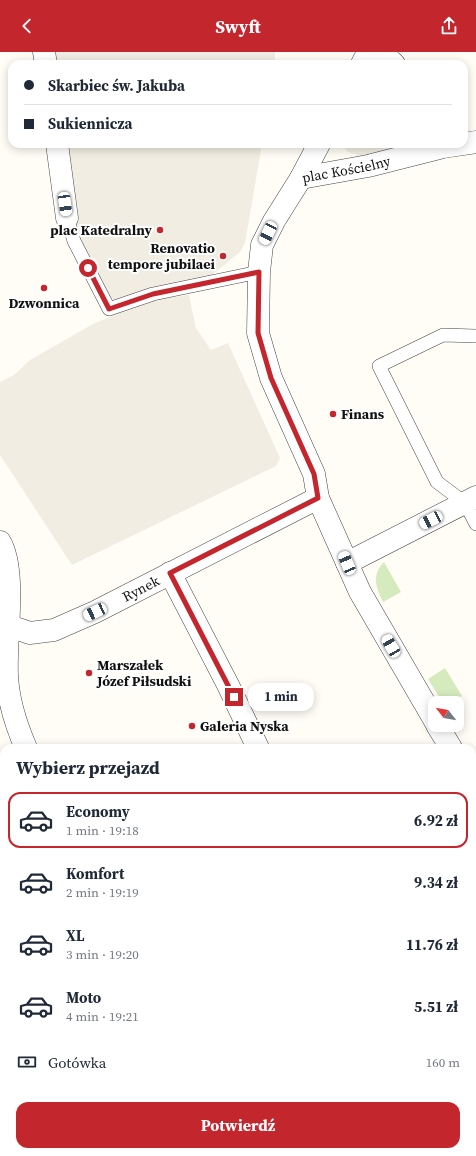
<!DOCTYPE html>
<html lang="pl">
<meta charset="utf-8">
<style>
body{margin:0;font-family:"Source Serif 4",serif;background:#f6f6f7;color:#1f2937;height:100vh;display:flex;flex-direction:column;font-size:15px;white-space:nowrap}
*{box-sizing:border-box;margin:0}
p{font-size:13px;color:#747a83}
.icon{flex:none;width:22px;height:22px;fill:none;stroke:currentColor;stroke-width:2;stroke-linecap:round;stroke-linejoin:round}
.map{position:relative;flex:1;overflow:hidden}
.panel{position:absolute;left:0px;top:692px;width:476px;height:412px;display:flex;flex-direction:column;background:#fff;border-radius:12px 12px 0 0;box-shadow:0 2px 10px #0003}
.panel>*{flex:none}
.banner{position:absolute;left:8px;top:8px;width:460px;height:88px;border-radius:12px;box-shadow:0 2px 10px #0003;display:grid;align-content:center;height:88px;padding:0 16px;background:#fff}
.needle{width:26px;rotate:301deg}
.fabs{position:absolute;left:428px;top:644px;display:grid;gap:8px}
.fabs a{display:grid;place-items:center;width:36px;height:36px;border-radius:8px;background:#fff;box-shadow:0 2px 10px #0003;font-size:20px}
.end{position:absolute;width:18px;height:18px;margin:-9px;border:5px solid #c4262e;background:#fff;box-shadow:0 0 0 2px #fff}
.from{border-radius:50%}
.bubble{position:absolute;height:28px;border-radius:12px;background:#fff;box-shadow:0 2px 10px #0003;font-size:13px;font-weight:700;line-height:28px;text-align:center}
.car{position:absolute;width:12px;height:24px;margin:-12px -6px;border-radius:5px;box-shadow:0 0 3px 1px #0007;background:linear-gradient(#fff 24%,#345 0 40%,#fff 0 76%,#345 0 86%,#fff 0)}
.banner b{display:flex;align-items:center;gap:14px;height:38px;font-size:15px}
.banner b+b{border-top:1px solid #e0e1e3}
.banner i{width:10px;height:10px;background:#1f2937}
ul{padding:0;list-style:none}
li{display:flex;align-items:center;gap:12px;height:56px;margin:0 8px 6px;padding:0 8px;border:2px solid transparent;border-radius:12px}
li div{flex:1}
li b{display:block;font-size:15px}
li em{font-style:normal;font-weight:700}
li.selected{border-color:#c4262e}
li>.icon{width:36px;height:36px;stroke-width:1.5}
h2{padding:0 16px;font-size:18px;line-height:48px}
.pay{display:flex;align-items:center;gap:10px;height:44px;padding:0 16px;font-size:15px}
.pay p{margin-inline-start:auto}
.cta{display:flex;gap:8px;margin-top:auto;padding:8px 16px}
.cta a{flex:1;height:46px;border-radius:12px;background:#c4262e;color:#fff;font-size:16px;font-weight:700;line-height:46px;text-align:center}
header{display:flex;justify-content:space-between;align-items:center;height:52px;padding:0 16px;background:#c4262e;color:#fff;font-size:18px;font-weight:700}
.map>svg:first-child{display:block}
.green{fill:#d5ebbd}
.plaza{fill:#f1ede2}
.water{fill:#b9e0f7;stroke:#3f96cf}
.lines{fill:none;stroke-linecap:round;stroke-linejoin:round}
.service-casing{stroke:#444;stroke-width:14}
.pedestrian-casing{stroke:#444;stroke-width:20}
.minor-casing{stroke:#444;stroke-width:23}
.service{stroke:#fff;stroke-width:13}
.pedestrian{stroke:#fff;stroke-width:19}
.minor{stroke:#fff;stroke-width:22}
.route{stroke:#c4262e;stroke-width:5}
.poi-dot{fill:#c4262e;stroke:#fff;stroke-width:1.5}
.labels{text-anchor:middle;stroke-width:4;stroke-linejoin:round;paint-order:stroke}
.street-label{font-size:14px;fill:#111;stroke:#fff}
.poi-label{font-size:14px;font-weight:bold;fill:#111;stroke:#fff;text-anchor:start}
</style>
<header><svg class="icon" aria-label="back" viewBox="0 0 24 24"><path d="M15 5l-7 7 7 7"/></svg>Swyft<svg class="icon" aria-label="share" viewBox="0 0 24 24"><path d="M12 15V3M7 8l5-5 5 5M5 13v7h14v-7"/></svg></header>
<div class="map">
<svg width="476" height="1104" viewBox="0 0 476 1104">
<rect width="100%" height="100%" fill="#fffdf5"/>
<g class="green">
<path d="M384,510L401,540L383,550C376,536 371,523 384,510Z"/>
<polygon points="445,616 462,644 449,651 443,651 428,627"/>
</g>
<g class="plaza">
<polygon points="47,0 275,0 275,12 48,12"/>
<polygon points="57,92 262,92 245,191 240,200 212,223 166,246 189,243 196,276 211,298 228,291 280,406 276,414 72,513 0,403 0,330 14,323 30,308 93,272 133,255 125,255 101,239 66,166"/>
<polygon points="341,92 412,92 361,104 348,100"/>
</g>
<polygon class="water" points="476,1001 476,1044 472,1046 472,1003"/>
<g class="lines">
<g class="service-casing">
<g id="service">
<polyline points="67,166 74,189 109,257 153,242 259,220"/>
<polyline points="476,284 443,283 379,314 437,430 465,451 476,472"/>
<polyline points="40,1100 46,1104"/>
<polyline points="0,1102 4,1100"/>
</g>
</g>
<g class="pedestrian-casing">
<g id="pedestrian">
<polyline points="0,989 4,987"/>
<polyline points="472,1040 476,1038"/>
<polyline points="439,1100 441,1104"/>
</g>
</g>
<g class="minor-casing">
<g id="minor">
<polyline points="44,0 46,12"/>
<polyline points="381,0 394,12"/>
<polyline points="362,12 368,0"/>
<polyline points="57,92 67,166"/>
<polyline points="319,92 301,126 274,169 262,193 259,220 258,281 271,326 314,422 318,446 360,540 435,669"/>
<path id="s1" d="M301,126L368,114L443,95L476,90"/>
<path d="M0,490C17,519 5,588 7,623C8,648 16,673 26,696"/>
<polyline points="347,511 476,445"/>
<polyline points="170,521 228,633 258,696"/>
<path id="s2" d="M0,571L30,581L54,578L95,560L318,446"/>
<polyline points="437,673 451,696"/>
<polyline points="472,733 476,739"/>
<polyline points="260,1100 266,1104"/>
</g>
</g>
<use href="#service" class="service"/>
<use href="#pedestrian" class="pedestrian"/>
<use href="#minor" class="minor"/>
</g>
<g class="lines">
<polyline class="route" points="88,216 109,257 153,242 259,220 258,281 271,326 314,422 318,446 170,521 234,645"/>
</g>
<g class="poi-dot">
<circle cx="160" cy="178" r="4"/>
<circle cx="223" cy="204" r="4"/>
<circle cx="44" cy="236" r="4"/>
<circle cx="333" cy="362" r="4"/>
<circle cx="89" cy="621" r="4"/>
<circle cx="192" cy="674" r="4"/>
</g>
<g class="labels">
<g class="street-label">
<text dy="5" stroke="none"><textPath href="#s1" startOffset="46">plac Kościelny</textPath></text>
<text dy="5" stroke="none"><textPath href="#s2" startOffset="152">Rynek</textPath></text>
</g>
<g class="poi-label">
<text x="152" y="183" text-anchor="end">plac Katedralny</text>
<text x="215" y="201" text-anchor="end">Renovatio<tspan x="215" dy="16">tempore jubilaei</tspan></text>
<text x="44" y="256" text-anchor="middle">Dzwonnica</text>
<text x="341" y="367">Finans</text>
<text x="97" y="618">Marszałek<tspan x="97" dy="16">Józef Piłsudski</tspan></text>
<text x="200" y="679">Galeria Nyska</text>
</g>
</g>
</svg>
<div class="fabs">
<a><svg class="needle" viewBox="-14 -14 28 28"><path d="M0-13l5 13h-10z" fill="#e53935"/><path d="M0 13l5-13h-10z" fill="#747a83"/></svg></a>
</div>
<i class="end from" style="left:88px;top:216px"></i>
<i class="end" style="left:234px;top:645px"></i>
<div class="bubble" style="left:248px;top:631px;width:66px">1 min</div>
<i class="car" style="left:65px;top:152px;rotate:172deg"></i>
<i class="car" style="left:268px;top:181px;rotate:206deg"></i>
<i class="car" style="left:431px;top:468px;rotate:243deg"></i>
<i class="car" style="left:347px;top:511px;rotate:337deg"></i>
<i class="car" style="left:95px;top:560px;rotate:245deg"></i>
<i class="car" style="left:391px;top:594px;rotate:330deg"></i>
<div class="banner">
<b><i class="from"></i>Skarbiec św. Jakuba</b>
<b><i></i>Sukiennicza</b>
</div>
<section class="panel">
<h2>Wybierz przejazd</h2>
<ul>
<li class="selected"><svg class="icon" aria-label="car" viewBox="0 0 24 24"><path d="M5 17H2v-5l4-1 3-4h7l3 4 3 1v5h-3M9 17h6M6 11h13"/><circle cx="7" cy="17" r="2"/><circle cx="17" cy="17" r="2"/></svg><div><b>Economy</b><p>1 min · 19:18</p></div><em>6.92 zł</em></li>
<li><svg class="icon" aria-label="car" viewBox="0 0 24 24"><path d="M5 17H2v-5l4-1 3-4h7l3 4 3 1v5h-3M9 17h6M6 11h13"/><circle cx="7" cy="17" r="2"/><circle cx="17" cy="17" r="2"/></svg><div><b>Komfort</b><p>2 min · 19:19</p></div><em>9.34 zł</em></li>
<li><svg class="icon" aria-label="car" viewBox="0 0 24 24"><path d="M5 17H2v-5l4-1 3-4h7l3 4 3 1v5h-3M9 17h6M6 11h13"/><circle cx="7" cy="17" r="2"/><circle cx="17" cy="17" r="2"/></svg><div><b>XL</b><p>3 min · 19:20</p></div><em>11.76 zł</em></li>
<li><svg class="icon" aria-label="car" viewBox="0 0 24 24"><path d="M5 17H2v-5l4-1 3-4h7l3 4 3 1v5h-3M9 17h6M6 11h13"/><circle cx="7" cy="17" r="2"/><circle cx="17" cy="17" r="2"/></svg><div><b>Moto</b><p>4 min · 19:21</p></div><em>5.51 zł</em></li>
</ul>
<div class="pay"><svg class="icon" aria-label="cash" viewBox="0 0 24 24"><path d="M3 7h18v10H3z"/><circle cx="12" cy="12" r="2"/></svg>Gotówka<p>160 m</p></div>
<div class="cta"><a>Potwierdź</a></div>
</section>
</div>
